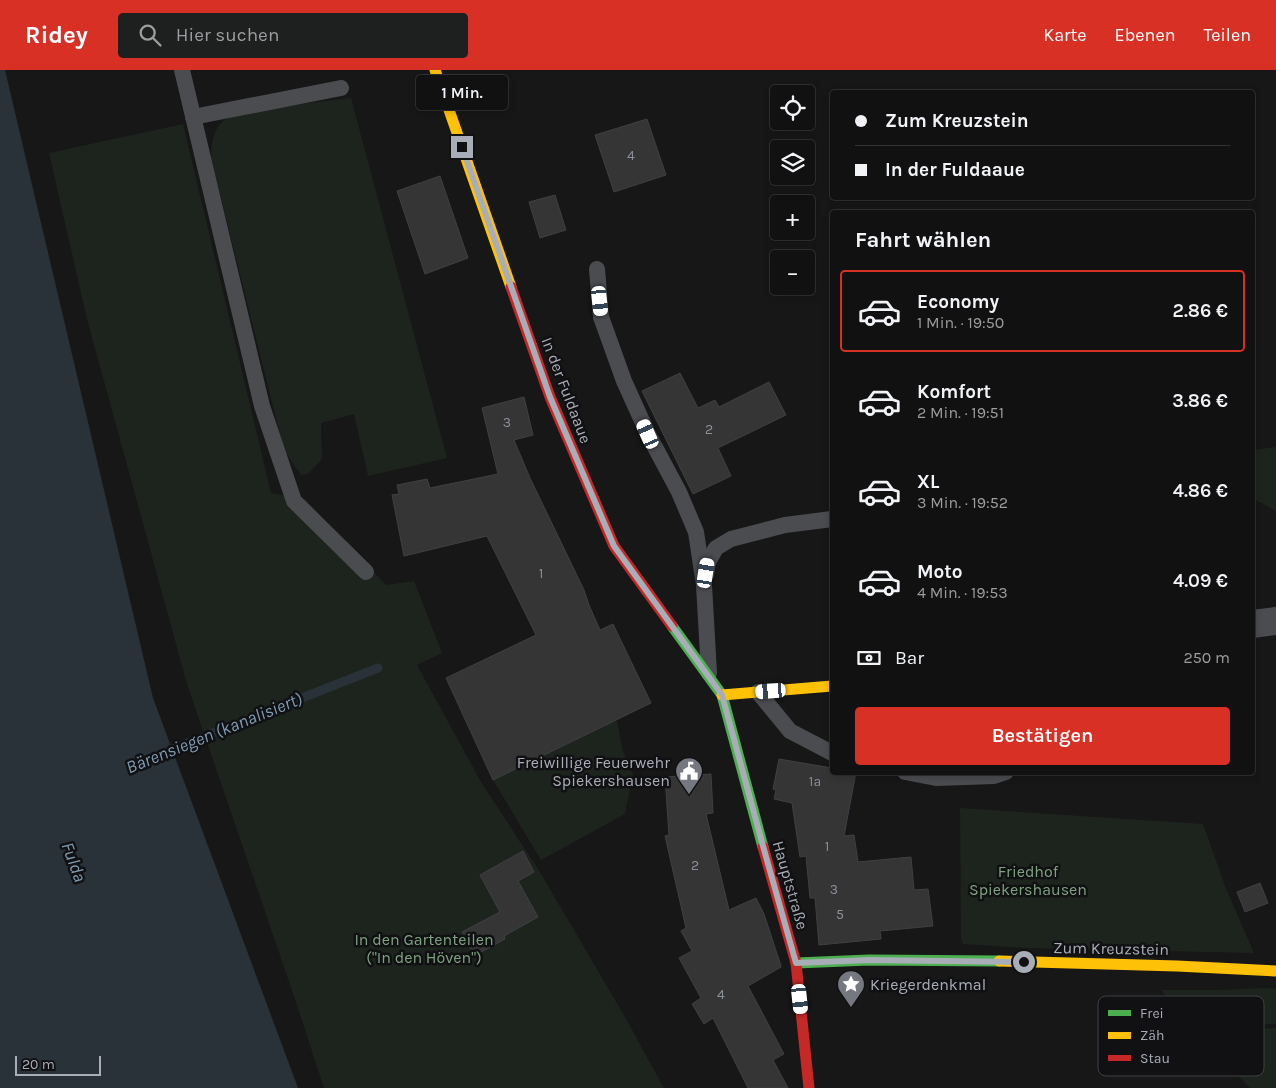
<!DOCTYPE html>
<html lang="de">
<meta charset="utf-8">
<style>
body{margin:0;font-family:Karla,sans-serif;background:#1e1f1f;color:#f1f3f6;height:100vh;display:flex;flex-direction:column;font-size:19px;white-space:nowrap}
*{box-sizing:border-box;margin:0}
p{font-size:16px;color:#9c9d9f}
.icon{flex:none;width:28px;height:28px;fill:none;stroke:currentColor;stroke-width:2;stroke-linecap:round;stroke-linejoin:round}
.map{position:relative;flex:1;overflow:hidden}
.drawer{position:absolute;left:830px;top:140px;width:425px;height:565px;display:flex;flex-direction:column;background:#111;border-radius:5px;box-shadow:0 2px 8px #0003,0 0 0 1px #303131}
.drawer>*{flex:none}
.hud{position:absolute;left:830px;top:20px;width:425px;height:110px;border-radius:5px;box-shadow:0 2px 8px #0003,0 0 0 1px #303131;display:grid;align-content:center;height:110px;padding:0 25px;background:#111}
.fabs{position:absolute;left:770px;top:15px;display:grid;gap:10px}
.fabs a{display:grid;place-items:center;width:45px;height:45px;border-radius:5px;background:#111;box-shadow:0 2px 8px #0003,0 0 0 1px #303131;font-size:25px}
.scale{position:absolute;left:15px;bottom:12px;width:86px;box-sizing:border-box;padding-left:5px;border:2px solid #a8adb8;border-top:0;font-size:14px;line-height:18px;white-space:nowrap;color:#a8adb8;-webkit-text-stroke:4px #111113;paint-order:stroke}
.end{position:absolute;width:22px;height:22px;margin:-11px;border:6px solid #a8adb8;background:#111;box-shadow:0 0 0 2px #111}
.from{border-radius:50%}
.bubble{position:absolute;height:35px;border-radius:5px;background:#111;box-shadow:0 2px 8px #0003,0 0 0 1px #303131;font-size:16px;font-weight:600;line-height:35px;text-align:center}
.car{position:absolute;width:15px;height:30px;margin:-15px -8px;border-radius:6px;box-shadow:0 0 4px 1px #0007;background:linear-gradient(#fff 24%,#345 0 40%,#fff 0 76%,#345 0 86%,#fff 0)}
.hud b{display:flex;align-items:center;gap:18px;height:48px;font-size:19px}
.hud b+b{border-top:1px solid #303131}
.hud i{width:12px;height:12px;background:#f1f3f6}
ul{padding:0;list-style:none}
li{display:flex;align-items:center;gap:15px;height:82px;margin:0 10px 8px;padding:0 15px;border:2px solid transparent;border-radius:5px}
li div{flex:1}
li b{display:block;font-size:19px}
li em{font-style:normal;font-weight:600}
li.active{border-color:#d93025}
li>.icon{width:45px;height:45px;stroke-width:1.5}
h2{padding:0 25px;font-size:22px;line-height:60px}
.pay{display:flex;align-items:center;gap:12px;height:55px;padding:0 25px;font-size:19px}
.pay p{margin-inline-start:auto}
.button{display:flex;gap:10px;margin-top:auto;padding:10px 25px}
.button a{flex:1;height:58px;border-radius:5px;background:#d93025;color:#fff;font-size:20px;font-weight:600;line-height:58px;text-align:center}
header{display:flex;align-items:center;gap:30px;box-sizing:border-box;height:70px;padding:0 25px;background:#d93025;color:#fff}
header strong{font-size:24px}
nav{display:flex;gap:28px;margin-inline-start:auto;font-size:18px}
.search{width:350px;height:45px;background:#1e1f1f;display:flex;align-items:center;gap:12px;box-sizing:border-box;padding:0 18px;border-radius:5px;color:#9c9d9f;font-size:19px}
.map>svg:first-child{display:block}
.green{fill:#1d241e}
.water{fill:#2a3239}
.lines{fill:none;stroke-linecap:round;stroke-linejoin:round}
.stream{stroke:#2a3239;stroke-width:9}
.building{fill:#353536;stroke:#3f4043}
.lane{stroke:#4b4c50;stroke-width:16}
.street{stroke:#4b4c50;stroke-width:28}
.fast{stroke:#4caf50;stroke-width:11}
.slow{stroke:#ffc107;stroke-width:11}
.jam{stroke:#c62828;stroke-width:11}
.route{stroke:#a8adb8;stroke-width:6}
.labels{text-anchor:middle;stroke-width:5;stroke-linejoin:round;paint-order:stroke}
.number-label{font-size:14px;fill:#8b8f98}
.street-label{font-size:16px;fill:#a8adb8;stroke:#111113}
.poi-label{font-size:16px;fill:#a8adb8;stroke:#111113;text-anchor:end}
.park-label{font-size:16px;fill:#7fa381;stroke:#111113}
.water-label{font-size:18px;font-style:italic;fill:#7f9bb3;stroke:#111113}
.key{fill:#111113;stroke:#3e4045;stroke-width:1}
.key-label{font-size:14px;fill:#a8adb8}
</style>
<header>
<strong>Ridey</strong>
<div class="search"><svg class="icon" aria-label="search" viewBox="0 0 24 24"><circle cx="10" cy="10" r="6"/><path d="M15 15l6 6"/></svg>Hier suchen</div>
<nav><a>Karte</a><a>Ebenen</a><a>Teilen</a></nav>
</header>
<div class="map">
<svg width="1276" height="1018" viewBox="0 0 1276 1018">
<rect width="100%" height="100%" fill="#171717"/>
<g class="green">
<path d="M351,28L447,388L368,406L354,344L321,353L322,389L308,404L301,405L284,380L211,88C212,61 217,49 244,41Z"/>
<polygon points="183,54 271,423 305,429 386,515 414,511 442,583 417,595 481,712 540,802 625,947 664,1018 324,1018 296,932 187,614 87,249 49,83"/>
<polygon points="1276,377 1276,441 1252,428 1253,380"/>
<polygon points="617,650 622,678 633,705 625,744 541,790 493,710"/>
<polygon points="960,738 1203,754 1225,816 1254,883 1026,878 963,874 961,869"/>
<polygon points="1266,918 1276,919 1276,954 1191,956 1161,920 1219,920"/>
<polygon points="1276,958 1276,1018 1250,1018 1196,962"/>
</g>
<polygon class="water" points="0,0 5,0 153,628 298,1018 0,1018"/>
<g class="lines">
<polyline class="stream" points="162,683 378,598"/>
</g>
<g class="building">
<polygon points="647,49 666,105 614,122 595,65"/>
<polygon points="440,106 468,188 425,204 397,121"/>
<polygon points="555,125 566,160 540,168 529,132"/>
<polygon points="680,303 698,338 715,330 719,337 769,312 786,345 718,378 731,406 693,424 642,321"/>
<polygon points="524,327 533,365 514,370 530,408 584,520 589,535 600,560 613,554 651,633 493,710 446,608 536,565 487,466 404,486 392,425 399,424 397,415 427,409 430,418 498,404 482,338"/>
<polygon points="779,689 832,698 832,702 856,702 844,766 854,765 858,792 911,787 914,820 928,819 933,856 880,861 881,869 819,875 815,828 810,828 806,786 800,787 792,733 774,729 776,720 773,719"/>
<polygon points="711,704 713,743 706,744 729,840 756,828 764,844 781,896 781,897 748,916 784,984 773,990 788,1018 748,1018 713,948 704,954 692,934 701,928 679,888 692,881 681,861 686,858 665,766 669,765 665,707"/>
<polygon points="523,781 534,802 518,811 538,847 504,866 505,869 474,886 462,862 500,842 480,805"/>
<polygon points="1260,813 1268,833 1245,842 1237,822"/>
</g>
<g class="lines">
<g class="lane">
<polyline points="182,0 262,336 294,431 366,502"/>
<polyline points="193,47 341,18"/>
<polyline points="597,199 601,247 624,311 648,364 679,422 696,462 704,515 709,603"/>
<polyline points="706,505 708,492 716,478 731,469 785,455 832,449"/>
<polyline points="758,622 790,661 832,683"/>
<polyline points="905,702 936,708 994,706 1006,702"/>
</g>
<polyline class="street" points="1252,554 1276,551"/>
<g class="fast">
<polyline points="672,556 722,625 763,777"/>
<polyline points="796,893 869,890 999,891"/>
</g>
<g class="slow">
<polyline points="435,0 511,217"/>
<polyline points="722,625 832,616"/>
<polyline points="999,891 1177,896 1276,901"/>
</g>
<g class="jam">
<polyline points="511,217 550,327 614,476 672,556"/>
<polyline points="763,777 796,893 809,1018"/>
</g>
</g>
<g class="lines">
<polyline class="route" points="462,77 550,327 614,476 722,625 763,776 796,893 869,890 1024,892"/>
</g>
<defs>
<g id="civic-pin" transform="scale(1.4375)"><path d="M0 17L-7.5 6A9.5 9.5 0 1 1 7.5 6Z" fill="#757880" stroke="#111113"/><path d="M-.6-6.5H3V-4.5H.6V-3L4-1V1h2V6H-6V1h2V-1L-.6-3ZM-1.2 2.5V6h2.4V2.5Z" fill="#fff"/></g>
<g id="sight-pin" transform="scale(1.4375)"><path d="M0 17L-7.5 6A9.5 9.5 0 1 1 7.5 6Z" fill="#757880" stroke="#111113"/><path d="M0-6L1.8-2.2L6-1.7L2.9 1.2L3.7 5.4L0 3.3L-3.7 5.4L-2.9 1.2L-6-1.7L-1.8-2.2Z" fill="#fff"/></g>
</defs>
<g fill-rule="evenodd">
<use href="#civic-pin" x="689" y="701"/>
<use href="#sight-pin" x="851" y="914"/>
</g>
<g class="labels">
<g class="number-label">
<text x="631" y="90">4</text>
<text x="507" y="357">3</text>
<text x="709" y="364">2</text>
<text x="541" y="508">1</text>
<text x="815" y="716">1a</text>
<text x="827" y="781">1</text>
<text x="695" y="800">2</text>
<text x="834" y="824">3</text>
<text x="840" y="849">5</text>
<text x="721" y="929">4</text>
</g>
<g class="street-label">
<text transform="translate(567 320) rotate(69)" y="6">In der Fuldaaue</text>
<text transform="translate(791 815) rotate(74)" y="6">Hauptstraße</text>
<text transform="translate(1111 878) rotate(1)" y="6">Zum Kreuzstein</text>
</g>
<g class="poi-label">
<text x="670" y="698">Freiwillige Feuerwehr<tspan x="670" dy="18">Spiekershausen</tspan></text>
<text x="870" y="920" text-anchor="start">Kriegerdenkmal</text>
</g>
<g class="park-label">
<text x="1028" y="807">Friedhof<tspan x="1028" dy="18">Spiekershausen</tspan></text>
<text x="424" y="875">In den Gartenteilen<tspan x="424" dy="18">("In den Höven")</tspan></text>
</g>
<g class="water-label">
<text transform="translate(214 663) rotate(-22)" y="6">Bärensiegen (kanalisiert)</text>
<text transform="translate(74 792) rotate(70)" y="6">Fulda</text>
</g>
</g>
<rect x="1098" y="926" width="166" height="80" rx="8" class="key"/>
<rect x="1108" y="940" width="23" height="6" fill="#4caf50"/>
<rect x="1108" y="962" width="23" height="7" fill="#ffc107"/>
<rect x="1108" y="985" width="23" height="6" fill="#c62828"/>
<g class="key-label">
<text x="1140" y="948">Frei</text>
<text x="1140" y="970">Zäh</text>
<text x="1140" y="993">Stau</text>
</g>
</svg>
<div class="fabs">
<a><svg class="icon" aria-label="locate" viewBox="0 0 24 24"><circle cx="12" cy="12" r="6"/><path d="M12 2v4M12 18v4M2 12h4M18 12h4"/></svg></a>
<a><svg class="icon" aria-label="layers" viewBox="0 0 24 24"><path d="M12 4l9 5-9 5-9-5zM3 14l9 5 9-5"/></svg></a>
<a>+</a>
<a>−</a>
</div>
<div class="scale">20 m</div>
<i class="end from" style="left:1024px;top:892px"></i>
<i class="end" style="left:462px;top:77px"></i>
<div class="bubble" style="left:416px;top:5px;width:92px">1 Min.</div>
<i class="car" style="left:600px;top:231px;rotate:174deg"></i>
<i class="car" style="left:648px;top:364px;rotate:336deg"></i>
<i class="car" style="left:706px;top:503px;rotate:9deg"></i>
<i class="car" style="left:771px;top:621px;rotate:266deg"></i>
<i class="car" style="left:800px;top:929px;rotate:174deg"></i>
<div class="hud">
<b><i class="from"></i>Zum Kreuzstein</b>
<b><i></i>In der Fuldaaue</b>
</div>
<section class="drawer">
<h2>Fahrt wählen</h2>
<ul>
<li class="active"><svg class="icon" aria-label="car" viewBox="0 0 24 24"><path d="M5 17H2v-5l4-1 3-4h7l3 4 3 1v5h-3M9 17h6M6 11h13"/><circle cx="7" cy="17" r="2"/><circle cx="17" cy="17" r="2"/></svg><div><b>Economy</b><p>1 Min. · 19:50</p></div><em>2.86 €</em></li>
<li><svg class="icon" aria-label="car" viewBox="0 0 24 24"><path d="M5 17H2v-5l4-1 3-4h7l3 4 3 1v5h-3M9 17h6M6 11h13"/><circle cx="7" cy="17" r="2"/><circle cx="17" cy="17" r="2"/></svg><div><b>Komfort</b><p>2 Min. · 19:51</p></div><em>3.86 €</em></li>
<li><svg class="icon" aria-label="car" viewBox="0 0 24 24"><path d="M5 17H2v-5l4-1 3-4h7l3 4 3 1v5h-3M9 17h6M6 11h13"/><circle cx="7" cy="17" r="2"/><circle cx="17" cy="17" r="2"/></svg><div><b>XL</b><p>3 Min. · 19:52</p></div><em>4.86 €</em></li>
<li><svg class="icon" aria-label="car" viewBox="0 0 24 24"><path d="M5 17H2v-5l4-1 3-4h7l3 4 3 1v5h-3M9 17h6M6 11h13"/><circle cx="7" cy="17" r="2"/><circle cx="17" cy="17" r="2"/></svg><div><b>Moto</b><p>4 Min. · 19:53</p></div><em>4.09 €</em></li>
</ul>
<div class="pay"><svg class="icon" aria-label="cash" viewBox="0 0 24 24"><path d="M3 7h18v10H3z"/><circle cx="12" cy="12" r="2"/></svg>Bar<p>250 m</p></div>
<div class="button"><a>Bestätigen</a></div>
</section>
</div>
